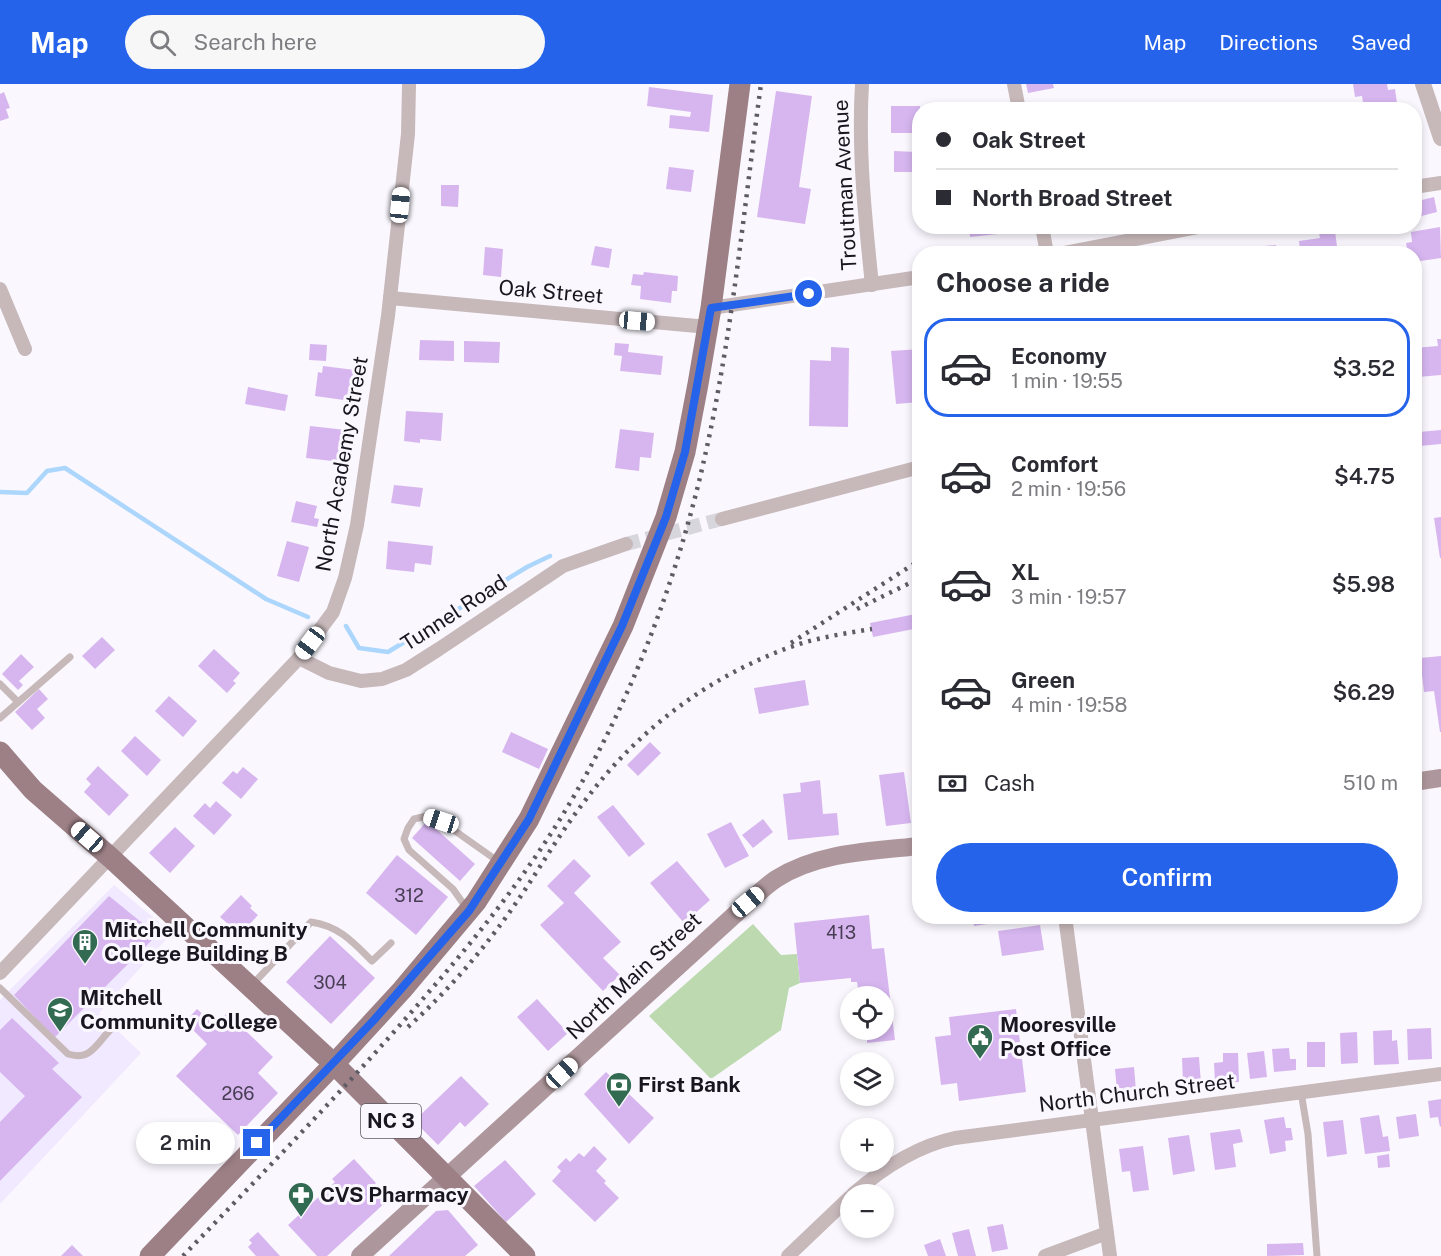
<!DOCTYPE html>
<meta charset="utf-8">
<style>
body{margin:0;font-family:"Public Sans",sans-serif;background:#f7f7f7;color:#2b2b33;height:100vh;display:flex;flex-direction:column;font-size:22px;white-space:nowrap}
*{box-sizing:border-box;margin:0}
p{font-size:20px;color:#7c7c81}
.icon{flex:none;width:33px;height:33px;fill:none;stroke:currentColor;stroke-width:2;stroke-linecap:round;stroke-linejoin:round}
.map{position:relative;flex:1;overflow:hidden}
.details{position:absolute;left:912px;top:162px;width:510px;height:678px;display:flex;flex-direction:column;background:#fff;border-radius:24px;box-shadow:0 3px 9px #0003}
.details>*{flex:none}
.banner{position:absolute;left:912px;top:18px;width:510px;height:132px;border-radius:24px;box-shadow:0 3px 9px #0003;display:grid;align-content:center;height:132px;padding:0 24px;background:#fff}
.tools{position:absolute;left:840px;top:902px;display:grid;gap:12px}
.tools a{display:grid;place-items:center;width:54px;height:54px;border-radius:50%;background:#fff;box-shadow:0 3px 9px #0003;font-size:30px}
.end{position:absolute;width:27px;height:27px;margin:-14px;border:8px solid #2563eb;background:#fff;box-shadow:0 0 0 3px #fff}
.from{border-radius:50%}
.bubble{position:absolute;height:42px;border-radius:21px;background:#fff;box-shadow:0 3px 9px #0003;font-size:20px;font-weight:600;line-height:42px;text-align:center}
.car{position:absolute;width:18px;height:36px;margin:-18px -9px;border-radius:8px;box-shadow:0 0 4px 2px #0007;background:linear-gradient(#fff 24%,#345 0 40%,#fff 0 76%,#345 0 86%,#fff 0)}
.banner b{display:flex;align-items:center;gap:21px;height:57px;font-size:22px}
.banner b+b{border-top:2px solid #e1e1e2}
.banner i{width:15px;height:15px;background:#2b2b33}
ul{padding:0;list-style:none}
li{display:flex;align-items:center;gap:18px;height:99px;margin:0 12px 9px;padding:0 12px;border:3px solid transparent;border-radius:24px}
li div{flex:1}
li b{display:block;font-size:22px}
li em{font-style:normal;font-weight:600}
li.active{border-color:#2563eb}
li>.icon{width:54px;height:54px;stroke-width:1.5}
h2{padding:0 24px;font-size:27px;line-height:72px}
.pay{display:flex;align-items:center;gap:15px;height:66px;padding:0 24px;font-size:22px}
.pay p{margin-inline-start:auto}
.action{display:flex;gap:12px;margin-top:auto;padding:12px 24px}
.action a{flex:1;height:69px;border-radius:36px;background:#2563eb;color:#fff;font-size:24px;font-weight:600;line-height:69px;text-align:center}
header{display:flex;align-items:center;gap:36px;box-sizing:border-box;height:84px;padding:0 30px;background:#2563eb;color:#fff}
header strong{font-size:28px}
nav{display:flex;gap:33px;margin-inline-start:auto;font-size:21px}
.search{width:420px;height:54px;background:#f7f7f7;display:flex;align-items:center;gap:15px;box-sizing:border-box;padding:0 21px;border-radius:33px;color:#7c7c81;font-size:22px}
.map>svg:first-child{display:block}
.built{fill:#f0e9ff}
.green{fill:#bcd9b0}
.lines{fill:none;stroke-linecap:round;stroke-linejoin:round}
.stream{stroke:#acd6fc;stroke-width:4.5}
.building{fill:#d7b6f0}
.minor-tunnel{stroke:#d8d6dd;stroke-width:14;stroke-dasharray:14 7;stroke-linecap:butt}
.service{stroke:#c7b8ba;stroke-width:7}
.minor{stroke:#c7b8ba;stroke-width:14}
.tertiary{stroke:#c7b8ba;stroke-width:16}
.secondary{stroke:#ae979c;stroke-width:18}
.primary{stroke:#9c8086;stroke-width:21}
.rail{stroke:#5e5b64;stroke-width:4.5;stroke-dasharray:3 6;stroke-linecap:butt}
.route{stroke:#2563eb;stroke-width:8}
.labels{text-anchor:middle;stroke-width:6;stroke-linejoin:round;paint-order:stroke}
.number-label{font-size:18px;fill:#483e54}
.shield{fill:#faf8fe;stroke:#5c5a63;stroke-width:1.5}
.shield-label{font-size:20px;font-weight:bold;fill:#191620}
.street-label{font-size:21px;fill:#191620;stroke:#faf8fe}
.poi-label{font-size:21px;font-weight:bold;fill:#191620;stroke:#faf8fe;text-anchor:start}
</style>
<header>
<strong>Map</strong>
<div class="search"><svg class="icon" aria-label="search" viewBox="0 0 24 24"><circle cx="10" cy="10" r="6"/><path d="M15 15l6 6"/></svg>Search here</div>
<nav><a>Map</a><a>Directions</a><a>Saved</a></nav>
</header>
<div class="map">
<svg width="1441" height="1172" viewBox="0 0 1441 1172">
<rect width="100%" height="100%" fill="#faf8fe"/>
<polygon class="built" points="114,801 172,849 99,929 141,969 0,1120 0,916"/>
<polygon class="green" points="753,840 781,871 797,870 800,899 789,904 781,946 711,995 649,932"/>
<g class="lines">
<g class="stream">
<polyline points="0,408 27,409 47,387 65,384 266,515 308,533"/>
<polyline points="346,542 359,564 388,568 527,483 550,472"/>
</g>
</g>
<g class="building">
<polygon points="1026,0 1053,0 1054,4 1028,9"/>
<polygon points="1353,0 1387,0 1388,6 1395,5 1398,26 1364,26 1362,12 1355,13"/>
<polygon points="649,3 713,11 709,48 669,44 670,31 690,33 691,28 647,22"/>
<polygon points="776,7 812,12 799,103 811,105 805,140 757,133"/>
<polygon points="4,8 10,24 6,25 9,34 0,37 0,10"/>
<rect x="891" y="22" width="29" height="27"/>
<polygon points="894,67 917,68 916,88 894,88"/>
<polygon points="669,83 694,86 691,108 666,105"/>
<polygon points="441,101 459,101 458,123 441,122"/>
<polygon points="1434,113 1437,128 1414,134 1414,118"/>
<polygon points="969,142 997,142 998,150 970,153"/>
<polygon points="1440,143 1441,174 1414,178 1414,170 1408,170 1406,159 1412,158 1411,148"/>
<polygon points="1335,147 1338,170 1312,170 1312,166 1300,167 1299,157 1320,154 1319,149"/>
<polygon points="1276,161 1276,170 1254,170 1254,163"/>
<polygon points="595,162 612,165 609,184 591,181"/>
<polygon points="485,163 503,165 501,193 483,191"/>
<polygon points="644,188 678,192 677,207 672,207 671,219 640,215 641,202 631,201 633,190 643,191"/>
<polygon points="1437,255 1441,255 1441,291 1418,293 1417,284 1414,284 1414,264 1438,262"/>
<polygon points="420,256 454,257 454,277 419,276"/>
<polygon points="464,257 500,258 499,279 464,278"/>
<polygon points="615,259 629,260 628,268 663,272 661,291 620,287 622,272 614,271"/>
<polygon points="310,260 327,261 326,277 309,276"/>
<polygon points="831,263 849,264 848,343 809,342 810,276 831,277"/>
<polygon points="920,265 920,318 896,320 891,267"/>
<polygon points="323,282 355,286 351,317 315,312 318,288 322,289"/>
<polygon points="248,303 288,311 285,327 245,320"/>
<polygon points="406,327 443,329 441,357 420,355 420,359 404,357"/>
<polygon points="310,342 346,346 341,378 306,374"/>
<polygon points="620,345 654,349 651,374 640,373 639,387 615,384"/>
<polygon points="1441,346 1441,360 1420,362 1419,348"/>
<polygon points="394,401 423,404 420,423 391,419"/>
<polygon points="296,417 317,422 314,434 319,435 317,443 291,438"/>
<polygon points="1441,433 1441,474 1440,474 1434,434"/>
<polygon points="287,457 309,463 299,498 277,492"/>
<polygon points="388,457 433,462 431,481 415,479 414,488 386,485"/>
<polygon points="916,530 919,544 873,553 870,539"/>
<polygon points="102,553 115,566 95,585 82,572"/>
<polygon points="214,565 240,589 233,597 236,599 227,609 198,582"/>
<polygon points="21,570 34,583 19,597 23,601 18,606 2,590"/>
<polygon points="1441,572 1441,648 1440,648 1434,607 1424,608 1420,574"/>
<polygon points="805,596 809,621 759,630 754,604"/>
<polygon points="39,605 48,615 37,625 45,634 32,646 15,628"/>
<polygon points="169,612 197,637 183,653 155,627"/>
<polygon points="511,648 548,665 539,685 502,668"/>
<polygon points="135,652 161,676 147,692 121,667"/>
<polygon points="650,658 661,669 638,692 627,681"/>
<polygon points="98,682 129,711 109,732 84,708 91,700 86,695"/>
<polygon points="243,683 258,695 241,715 222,699 233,687 237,690"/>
<polygon points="904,688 911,739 886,742 879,691"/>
<polygon points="820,696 823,730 837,729 839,751 788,756 783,710 801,708 800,699"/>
<polygon points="216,717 232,731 214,751 193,732 205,719 210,724"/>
<polygon points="613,721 645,760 629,773 597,733"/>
<polygon points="763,735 773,748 753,764 742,751"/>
<polygon points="427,737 475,780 460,797 412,754"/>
<polygon points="731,738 749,772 725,784 707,750"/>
<polygon points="175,743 195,762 170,789 149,769"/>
<polygon points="397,771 448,813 416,851 366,809"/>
<polygon points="574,775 591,792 574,809 621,858 603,874 620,891 603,907 540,841 564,819 547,802"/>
<polygon points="677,777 710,816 684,839 650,799"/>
<polygon points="241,811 252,822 250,824 258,831 237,854 224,843 228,840 220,833"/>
<polygon points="109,812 157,851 54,954 14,911"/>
<polygon points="869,831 872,865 884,864 895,956 867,959 867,954 863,954 862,945 884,945 884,912 859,912 857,898 851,898 851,894 800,899 794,839"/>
<polygon points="972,832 1006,832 1007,837 974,842"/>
<polygon points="1040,841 1044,866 1002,872 998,847"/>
<polygon points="330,852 375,894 331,940 286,898"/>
<polygon points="537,915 568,949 548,967 517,933"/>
<polygon points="197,925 215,941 227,929 273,973 258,989 278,1009 238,1051 176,992 207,960 185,938"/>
<polygon points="1016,925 1026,1008 959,1017 957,999 941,1001 935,953 951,951 949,933"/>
<polygon points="12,934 59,979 52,985 82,1013 0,1097 0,1038 25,1012 0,988 0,946"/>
<polygon points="1431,944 1432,975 1408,976 1407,945"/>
<polygon points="1392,946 1392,957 1397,956 1399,980 1374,981 1373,947"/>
<polygon points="1357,948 1358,979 1341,980 1340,949"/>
<rect x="1307" y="958" width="18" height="25"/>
<polygon points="1289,964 1290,975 1296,975 1296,986 1274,988 1272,965"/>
<polygon points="1264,967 1267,993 1250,995 1247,969"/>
<polygon points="1223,969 1238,969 1239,998 1215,999 1214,979 1223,978"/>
<polygon points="1199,973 1201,999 1183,1000 1182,974"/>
<polygon points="1134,983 1136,1006 1117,1007 1115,985"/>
<polygon points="606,988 654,1034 629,1060 584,1010"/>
<polygon points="461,992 489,1020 465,1043 460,1038 438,1061 414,1037"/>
<polygon points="1441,1015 1441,1042 1440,1043 1438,1033 1430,1034 1428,1017"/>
<polygon points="1416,1030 1419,1052 1399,1055 1396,1033"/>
<polygon points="1379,1031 1383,1053 1388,1052 1390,1067 1365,1070 1360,1034"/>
<polygon points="1284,1033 1286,1044 1291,1044 1293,1056 1285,1057 1286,1067 1270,1070 1264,1036"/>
<polygon points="1343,1036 1347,1070 1327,1073 1323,1038"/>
<polygon points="1240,1045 1243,1058 1233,1060 1236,1083 1215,1086 1210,1049"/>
<polygon points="1189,1051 1195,1087 1173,1091 1168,1054"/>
<polygon points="594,1062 607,1075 596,1087 606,1097 604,1099 619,1114 595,1138 552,1097 561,1087 557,1083 566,1074 570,1078 579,1069 584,1073"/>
<polygon points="1143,1062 1149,1106 1133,1108 1130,1087 1122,1088 1119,1065"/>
<polygon points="1389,1070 1390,1083 1378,1084 1377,1072"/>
<polygon points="354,1075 376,1099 373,1102 387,1117 327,1172 317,1172 288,1141 335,1098 332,1095"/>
<polygon points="505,1076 536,1110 506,1138 474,1102"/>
<polygon points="448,1126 478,1161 465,1172 389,1172 436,1127"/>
<polygon points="1003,1140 1008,1165 992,1168 987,1143"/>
<polygon points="969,1145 976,1172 958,1172 952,1149"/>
<polygon points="258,1148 280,1172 256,1172 248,1163 252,1159 249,1156"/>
<polygon points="940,1155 946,1172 928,1172 924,1161"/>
<polygon points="1303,1159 1304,1171 1267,1172 1267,1160"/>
<polygon points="72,1161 83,1172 61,1172"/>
</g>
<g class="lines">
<polyline class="minor-tunnel" points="626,460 722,435"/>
<g class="service">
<polyline points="0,600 18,618"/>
<polyline points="0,634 70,573"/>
<polyline points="467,825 453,805 409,766 404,755 408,744 414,735 427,732 441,737 499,778"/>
<path d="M252,901L311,838C339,842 353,858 372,877L391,859"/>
<path d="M0,904L68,970C90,977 96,961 110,946"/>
<polyline points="1301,1008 1308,1050 1317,1172"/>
</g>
<g class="minor">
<path d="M862,0C858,67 865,134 872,201"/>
<polyline points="1014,0 1019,26"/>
<polyline points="1414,103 1441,99"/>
<polyline points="1042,142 1047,170"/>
<polyline points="1058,170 1204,142"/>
<polyline points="0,205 25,265"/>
<polyline points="390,214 708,243"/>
<polyline points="711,224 920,193"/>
<polyline points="722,435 920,383"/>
<polyline points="299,574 329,589 361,597 382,595 406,586 439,565 563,482 626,460"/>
<polyline points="1065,832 1110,1172"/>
<polyline points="0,889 299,574 333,528 345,494 357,441 388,232 408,50 409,0"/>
<path d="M853,1110C883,1084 916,1062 955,1054L1441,990"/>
<polyline points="788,1172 850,1113"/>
<polyline points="1045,1172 1107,1149"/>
</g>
<polyline class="tertiary" points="1423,0 1441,54"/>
<g class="secondary">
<polyline points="1414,698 1441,694"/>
<path d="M360,1172L741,825C752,815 764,803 776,795C818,768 872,767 920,762"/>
</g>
<g class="primary">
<polyline points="0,668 33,706 111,774 334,980 525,1172"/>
<polyline points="150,1172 334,980 402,906 476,818 529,735 623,542 666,433 685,368 698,300 711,224 740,0"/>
</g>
<g class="rail">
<polyline points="857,525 920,494"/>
<polyline points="917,536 920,535"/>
<polyline points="791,559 920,476"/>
<path d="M408,943C449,906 486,863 518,816C540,784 560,749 584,718C638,645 710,591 796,561C821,553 847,549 872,545"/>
<path d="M183,1172C261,1091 340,1010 414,925C459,874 502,822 540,766C603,673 650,567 682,460C727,311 740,153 761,0"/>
</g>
</g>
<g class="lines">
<polyline class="route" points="257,1059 374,936 469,827 529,735 622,542 666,433 685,368 711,224 809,210"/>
</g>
<defs>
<g id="building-pin" transform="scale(1.35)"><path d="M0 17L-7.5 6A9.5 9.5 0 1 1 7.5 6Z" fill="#336b52" stroke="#faf8fe"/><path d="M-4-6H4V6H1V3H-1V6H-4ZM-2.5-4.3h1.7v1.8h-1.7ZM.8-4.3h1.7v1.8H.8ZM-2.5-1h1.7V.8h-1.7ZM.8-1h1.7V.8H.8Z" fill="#fff"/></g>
<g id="university-pin" transform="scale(1.35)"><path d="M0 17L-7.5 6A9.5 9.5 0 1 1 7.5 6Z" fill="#336b52" stroke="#faf8fe"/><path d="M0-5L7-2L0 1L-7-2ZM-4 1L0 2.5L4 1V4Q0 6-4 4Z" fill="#fff"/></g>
<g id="civic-pin" transform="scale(1.35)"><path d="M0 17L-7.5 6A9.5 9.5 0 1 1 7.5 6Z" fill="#336b52" stroke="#faf8fe"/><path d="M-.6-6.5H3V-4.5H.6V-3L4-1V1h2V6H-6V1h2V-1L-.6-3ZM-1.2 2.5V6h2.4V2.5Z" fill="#fff"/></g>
<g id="bank-pin" transform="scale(1.35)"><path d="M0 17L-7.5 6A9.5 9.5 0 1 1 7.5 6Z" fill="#336b52" stroke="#faf8fe"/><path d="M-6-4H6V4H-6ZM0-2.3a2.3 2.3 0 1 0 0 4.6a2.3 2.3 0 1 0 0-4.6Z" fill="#fff"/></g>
<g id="pharmacy-pin" transform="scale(1.35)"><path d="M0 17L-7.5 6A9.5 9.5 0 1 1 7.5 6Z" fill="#336b52" stroke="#faf8fe"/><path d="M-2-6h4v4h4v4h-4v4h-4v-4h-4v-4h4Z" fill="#fff"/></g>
</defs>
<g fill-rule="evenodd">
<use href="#building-pin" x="85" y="858"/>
<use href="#university-pin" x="60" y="926"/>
<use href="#civic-pin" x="980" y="953"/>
<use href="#bank-pin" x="619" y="1001"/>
<use href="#pharmacy-pin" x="301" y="1111"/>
</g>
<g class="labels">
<g class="number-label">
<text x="409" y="818">312</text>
<text x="841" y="855">413</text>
<text x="330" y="905">304</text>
<text x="238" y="1016">266</text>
</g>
<rect class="shield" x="361" y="1020" width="60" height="34" rx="4.5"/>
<g class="shield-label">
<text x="391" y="1044">NC 3</text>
</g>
<g class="street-label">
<text transform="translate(845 101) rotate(-93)" y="7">Troutman Avenue</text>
<text transform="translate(551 208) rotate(5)" y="7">Oak Street</text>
<text transform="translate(342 380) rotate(-80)" y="7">North Academy Street</text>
<text transform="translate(454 529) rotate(-33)" y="7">Tunnel Road</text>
<text transform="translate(634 892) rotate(-43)" y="7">North Main Street</text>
<text transform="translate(1137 1009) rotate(-7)" y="7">North Church Street</text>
</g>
<g class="poi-label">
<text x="104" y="853">Mitchell Community<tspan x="104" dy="24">College Building B</tspan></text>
<text x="80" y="921">Mitchell<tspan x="80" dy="24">Community College</tspan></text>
<text x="1000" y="948">Mooresville<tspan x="1000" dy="24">Post Office</tspan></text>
<text x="638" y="1008">First Bank</text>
<text x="320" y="1118">CVS Pharmacy</text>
</g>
</g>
</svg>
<div class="tools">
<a><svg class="icon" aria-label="locate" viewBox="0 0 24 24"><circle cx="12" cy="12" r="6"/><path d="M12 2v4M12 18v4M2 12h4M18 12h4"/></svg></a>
<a><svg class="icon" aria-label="layers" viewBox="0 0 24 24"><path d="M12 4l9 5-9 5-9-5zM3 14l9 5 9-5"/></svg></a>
<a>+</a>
<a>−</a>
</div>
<i class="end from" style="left:809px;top:210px"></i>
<i class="end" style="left:257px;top:1059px"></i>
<div class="bubble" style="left:136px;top:1038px;width:99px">2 min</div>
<i class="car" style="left:400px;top:121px;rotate:6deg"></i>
<i class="car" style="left:637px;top:237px;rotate:95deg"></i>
<i class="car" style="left:310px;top:559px;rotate:217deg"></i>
<i class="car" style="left:441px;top:737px;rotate:288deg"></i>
<i class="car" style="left:87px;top:753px;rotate:311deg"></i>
<i class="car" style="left:748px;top:818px;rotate:50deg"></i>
<i class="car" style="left:562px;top:989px;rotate:47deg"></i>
<div class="banner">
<b><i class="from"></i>Oak Street</b>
<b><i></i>North Broad Street</b>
</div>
<section class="details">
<h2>Choose a ride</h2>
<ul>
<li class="active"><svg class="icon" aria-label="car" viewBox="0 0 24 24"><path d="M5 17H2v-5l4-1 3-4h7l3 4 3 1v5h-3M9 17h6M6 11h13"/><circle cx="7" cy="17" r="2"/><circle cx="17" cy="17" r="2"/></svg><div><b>Economy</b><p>1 min · 19:55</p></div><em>$3.52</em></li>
<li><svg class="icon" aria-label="car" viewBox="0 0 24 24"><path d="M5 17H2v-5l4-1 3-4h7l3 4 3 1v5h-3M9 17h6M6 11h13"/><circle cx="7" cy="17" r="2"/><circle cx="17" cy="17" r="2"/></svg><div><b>Comfort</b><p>2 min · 19:56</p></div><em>$4.75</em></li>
<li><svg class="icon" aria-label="car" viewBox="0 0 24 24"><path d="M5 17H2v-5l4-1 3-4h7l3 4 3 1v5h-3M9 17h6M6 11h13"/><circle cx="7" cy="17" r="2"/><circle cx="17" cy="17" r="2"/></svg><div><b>XL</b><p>3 min · 19:57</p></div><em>$5.98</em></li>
<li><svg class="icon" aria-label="car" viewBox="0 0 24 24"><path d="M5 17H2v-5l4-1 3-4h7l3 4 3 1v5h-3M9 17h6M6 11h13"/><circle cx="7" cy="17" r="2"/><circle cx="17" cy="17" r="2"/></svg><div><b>Green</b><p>4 min · 19:58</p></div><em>$6.29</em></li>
</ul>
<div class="pay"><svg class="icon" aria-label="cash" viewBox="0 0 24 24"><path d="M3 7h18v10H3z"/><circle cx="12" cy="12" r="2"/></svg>Cash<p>510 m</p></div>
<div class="action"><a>Confirm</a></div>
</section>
</div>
